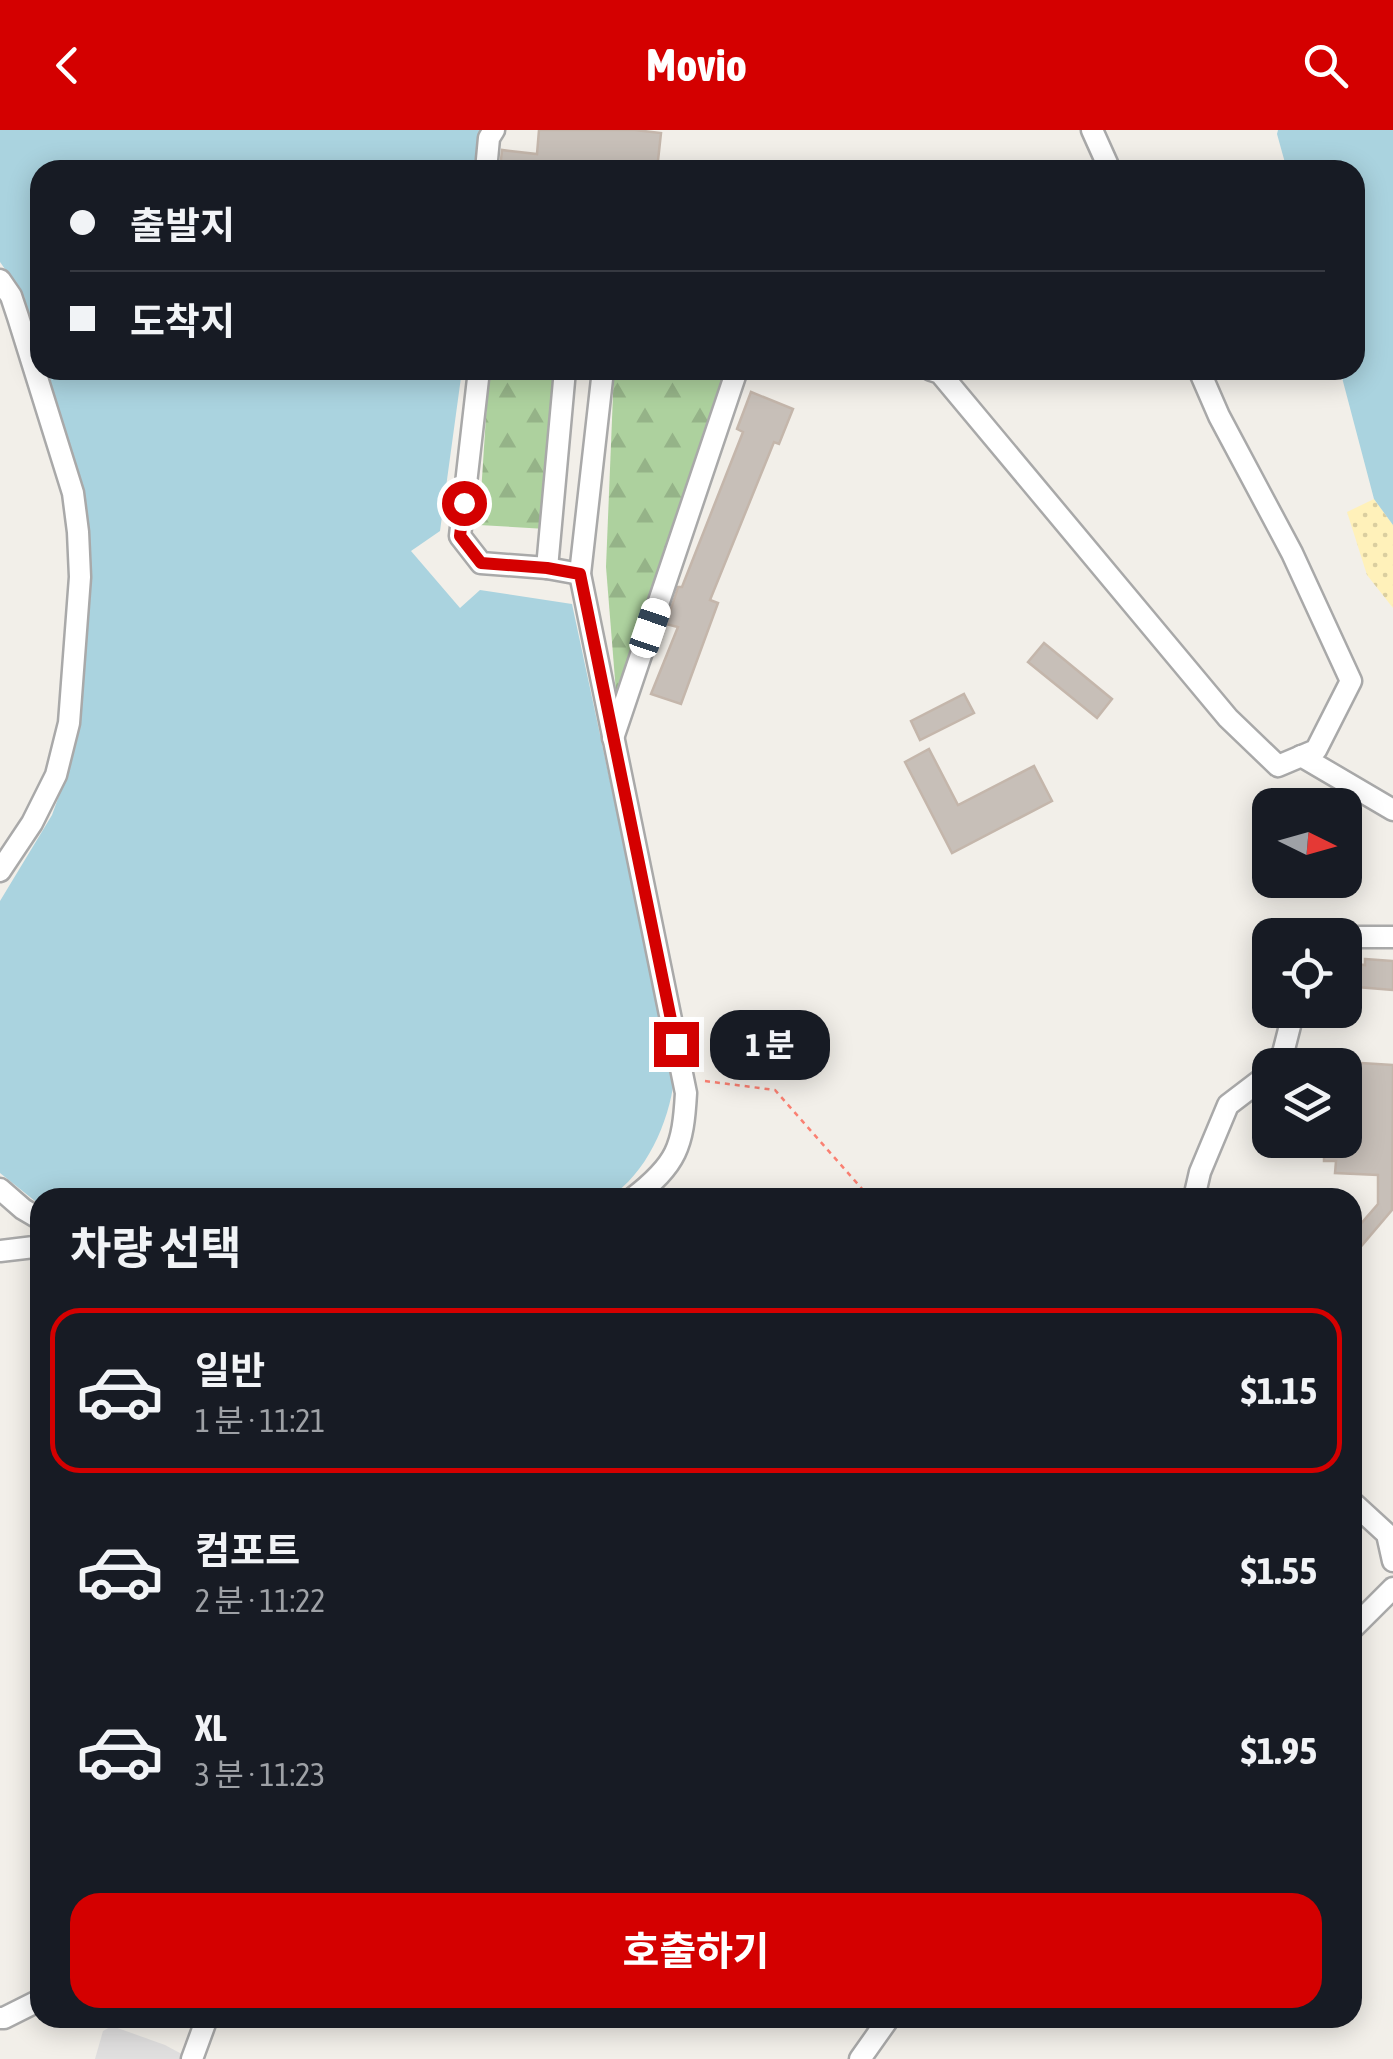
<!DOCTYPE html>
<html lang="ko">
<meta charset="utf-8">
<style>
body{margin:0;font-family:"Asap Condensed","Noto Sans KR",sans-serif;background:#242831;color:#f1f3f6;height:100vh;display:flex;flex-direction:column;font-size:38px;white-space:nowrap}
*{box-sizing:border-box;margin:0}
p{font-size:32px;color:#9ea1a6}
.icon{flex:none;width:55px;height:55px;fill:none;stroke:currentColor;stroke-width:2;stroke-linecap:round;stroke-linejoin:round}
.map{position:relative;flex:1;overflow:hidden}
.details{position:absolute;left:30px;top:1058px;width:1332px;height:840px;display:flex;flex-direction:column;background:#171b24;border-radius:30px;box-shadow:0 5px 25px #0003}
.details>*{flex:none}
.guide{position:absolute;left:30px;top:30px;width:1335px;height:220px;border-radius:30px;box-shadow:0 5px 25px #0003;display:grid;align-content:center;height:220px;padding:0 40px;background:#171b24}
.needle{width:65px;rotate:95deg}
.tools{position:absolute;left:1252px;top:658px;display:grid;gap:20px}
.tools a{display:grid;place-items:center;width:110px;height:110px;border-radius:20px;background:#171b24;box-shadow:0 5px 25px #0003;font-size:50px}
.end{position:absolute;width:45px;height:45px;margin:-22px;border:12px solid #d40000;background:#fff;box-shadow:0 0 0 5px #fff}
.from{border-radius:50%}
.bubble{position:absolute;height:70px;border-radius:30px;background:#171b24;box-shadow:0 5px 25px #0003;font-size:32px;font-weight:700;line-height:70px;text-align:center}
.car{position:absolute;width:30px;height:60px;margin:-30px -15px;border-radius:12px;box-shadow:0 0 8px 2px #0007;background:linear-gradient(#fff 24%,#345 0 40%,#fff 0 76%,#345 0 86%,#fff 0)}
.guide b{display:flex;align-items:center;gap:35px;height:95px;font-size:38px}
.guide b+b{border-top:2px solid #363941}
.guide i{width:25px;height:25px;background:#f1f3f6}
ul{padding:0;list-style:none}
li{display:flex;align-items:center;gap:30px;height:165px;margin:0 20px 15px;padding:0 20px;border:5px solid transparent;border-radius:30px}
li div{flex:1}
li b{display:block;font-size:38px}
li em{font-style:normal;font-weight:700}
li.active{border-color:#d40000}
li>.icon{width:90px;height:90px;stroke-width:1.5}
h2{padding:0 40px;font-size:45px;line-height:120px}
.action{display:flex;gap:20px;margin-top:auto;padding:20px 40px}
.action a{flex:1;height:115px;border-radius:30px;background:#d40000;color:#fff;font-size:40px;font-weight:700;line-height:115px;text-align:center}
header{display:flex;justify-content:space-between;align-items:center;height:130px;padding:0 40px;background:#d40000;color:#fff;font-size:45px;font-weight:700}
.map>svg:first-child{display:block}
.residential{fill:#e0dfdf}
.forest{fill:url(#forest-firs)}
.sand{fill:url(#sand-dots)}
.water{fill:#aad3df}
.building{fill:#c7bfb8;stroke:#c4b6ab;stroke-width:2.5}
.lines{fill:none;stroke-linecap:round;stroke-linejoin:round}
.minor-casing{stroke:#a9a9a9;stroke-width:25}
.path{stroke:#fa8072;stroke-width:2.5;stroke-dasharray:5 5;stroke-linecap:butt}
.minor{stroke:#fff;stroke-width:20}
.route{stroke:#d40000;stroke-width:12}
</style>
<header><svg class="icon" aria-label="back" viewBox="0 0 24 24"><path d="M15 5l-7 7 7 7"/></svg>Movio<svg class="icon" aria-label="search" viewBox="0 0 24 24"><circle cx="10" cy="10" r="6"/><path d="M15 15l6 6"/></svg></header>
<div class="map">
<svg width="1393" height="1929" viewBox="0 0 1393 1929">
<defs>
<pattern id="forest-firs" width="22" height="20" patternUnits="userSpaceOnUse" patternTransform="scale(2.5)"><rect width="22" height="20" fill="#add19e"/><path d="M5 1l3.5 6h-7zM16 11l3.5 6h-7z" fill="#95b388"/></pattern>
<pattern id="sand-dots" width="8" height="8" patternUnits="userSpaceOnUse" patternTransform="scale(2.5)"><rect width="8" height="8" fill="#fff1ba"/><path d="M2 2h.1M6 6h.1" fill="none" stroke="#dacea0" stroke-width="1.8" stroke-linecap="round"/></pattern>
</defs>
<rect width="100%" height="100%" fill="#f2efe9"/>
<polygon class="residential" points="112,1896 165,1915 191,1929 95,1929 103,1901"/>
<g class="forest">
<polygon points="489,240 557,240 546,399 479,395"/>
<polygon points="614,240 729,240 616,562 606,437"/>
</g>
<polygon class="sand" points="1374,369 1393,395 1393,478 1367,445 1347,382"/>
<g class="water">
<polygon points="0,0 479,0 476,40 40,40 40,226 24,166 0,132"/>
<polygon points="1278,0 1393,0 1393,395 1374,369 1340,240 1355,240 1355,40 1287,40 1277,4"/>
<path d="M44,240H462L440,401L411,421L460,478L480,460L572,474L674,950C669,992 646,1045 609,1067L40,1068V1075L0,1043V771L52,685L66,646L87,462Z"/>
</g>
<g class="building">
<polygon points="539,0 635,0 661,3 657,40 500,40 502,20 537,24"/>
<polygon points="751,262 793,279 779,314 774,312 710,470 718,473 681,574 651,564 678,497 666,494 678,457 682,457 743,302 737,299"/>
<polygon points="1044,513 1112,569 1097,588 1028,532"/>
<polygon points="964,564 974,583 920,610 911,591"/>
<polygon points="929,619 958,675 1034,636 1052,671 952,723 905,632"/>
<polygon points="1365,829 1393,831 1393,860 1345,856 1345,833 1365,835"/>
<polygon points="1345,932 1393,935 1392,1080 1352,1127 1352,1104 1378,1074 1378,1045 1335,1043 1336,1031 1324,1031 1324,1010 1345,1010"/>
</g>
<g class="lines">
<g class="minor-casing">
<g id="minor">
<polyline points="1092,0 1110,40"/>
<polyline points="486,40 489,8 494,0"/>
<polyline points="0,150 11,166 18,187 73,363 78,402 80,447 69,593 56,645 32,693 0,741"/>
<polyline points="479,240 460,406 481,433 547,438 580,444"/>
<path d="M603,240L580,444L686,963C683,1017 677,1034 633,1068"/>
<polyline points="931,240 940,243 1228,588 1278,636 1316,620 1351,551 1292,423 1219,286 1199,240"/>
<polyline points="547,438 565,240"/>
<polyline points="613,608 737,240"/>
<polyline points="1301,626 1393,680"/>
<polyline points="1345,807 1393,807"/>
<polyline points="1280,935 1294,880"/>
<polyline points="0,1059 23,1079 40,1089"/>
<polyline points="1194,1068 1200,1042 1228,975 1270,943"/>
<polyline points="0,1121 34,1117 40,1114"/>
<polyline points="1352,1372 1387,1404 1393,1431"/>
<polyline points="1352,1499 1393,1458"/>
<polyline points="0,1888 4,1888 40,1870"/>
<polyline points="192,1929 207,1888"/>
<polyline points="860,1929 889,1888"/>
</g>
</g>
<polyline class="path" points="705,951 775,960 870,1068"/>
<use href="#minor" class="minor"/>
</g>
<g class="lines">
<polyline class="route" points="464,373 460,406 481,433 547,438 580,444 676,914"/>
</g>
</svg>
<div class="tools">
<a><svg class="needle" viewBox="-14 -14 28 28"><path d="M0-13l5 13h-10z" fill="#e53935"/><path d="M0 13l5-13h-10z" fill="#9ea1a6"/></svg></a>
<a><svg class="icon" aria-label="locate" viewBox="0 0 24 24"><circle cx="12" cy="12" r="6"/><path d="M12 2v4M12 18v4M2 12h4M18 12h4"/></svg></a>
<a><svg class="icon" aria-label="layers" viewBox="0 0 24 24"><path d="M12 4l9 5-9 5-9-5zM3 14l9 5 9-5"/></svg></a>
</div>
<i class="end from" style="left:464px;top:373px"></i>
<i class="end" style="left:676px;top:914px"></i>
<div class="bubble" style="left:710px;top:880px;width:120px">1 분</div>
<i class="car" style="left:650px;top:498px;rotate:19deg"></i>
<div class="guide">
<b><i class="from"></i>출발지</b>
<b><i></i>도착지</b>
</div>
<section class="details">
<h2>차량 선택</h2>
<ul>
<li class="active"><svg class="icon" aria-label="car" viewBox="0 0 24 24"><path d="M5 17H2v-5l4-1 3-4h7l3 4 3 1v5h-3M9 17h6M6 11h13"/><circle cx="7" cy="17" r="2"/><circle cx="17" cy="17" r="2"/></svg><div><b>일반</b><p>1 분 · 11:21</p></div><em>$1.15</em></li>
<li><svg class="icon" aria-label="car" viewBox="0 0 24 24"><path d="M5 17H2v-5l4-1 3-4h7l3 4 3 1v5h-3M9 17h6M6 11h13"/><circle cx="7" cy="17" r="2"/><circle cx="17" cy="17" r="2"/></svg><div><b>컴포트</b><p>2 분 · 11:22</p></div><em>$1.55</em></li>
<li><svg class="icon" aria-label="car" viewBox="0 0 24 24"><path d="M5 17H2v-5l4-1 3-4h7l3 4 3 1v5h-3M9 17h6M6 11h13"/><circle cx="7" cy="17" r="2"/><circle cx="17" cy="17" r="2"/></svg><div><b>XL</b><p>3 분 · 11:23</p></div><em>$1.95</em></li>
</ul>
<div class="action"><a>호출하기</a></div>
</section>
</div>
